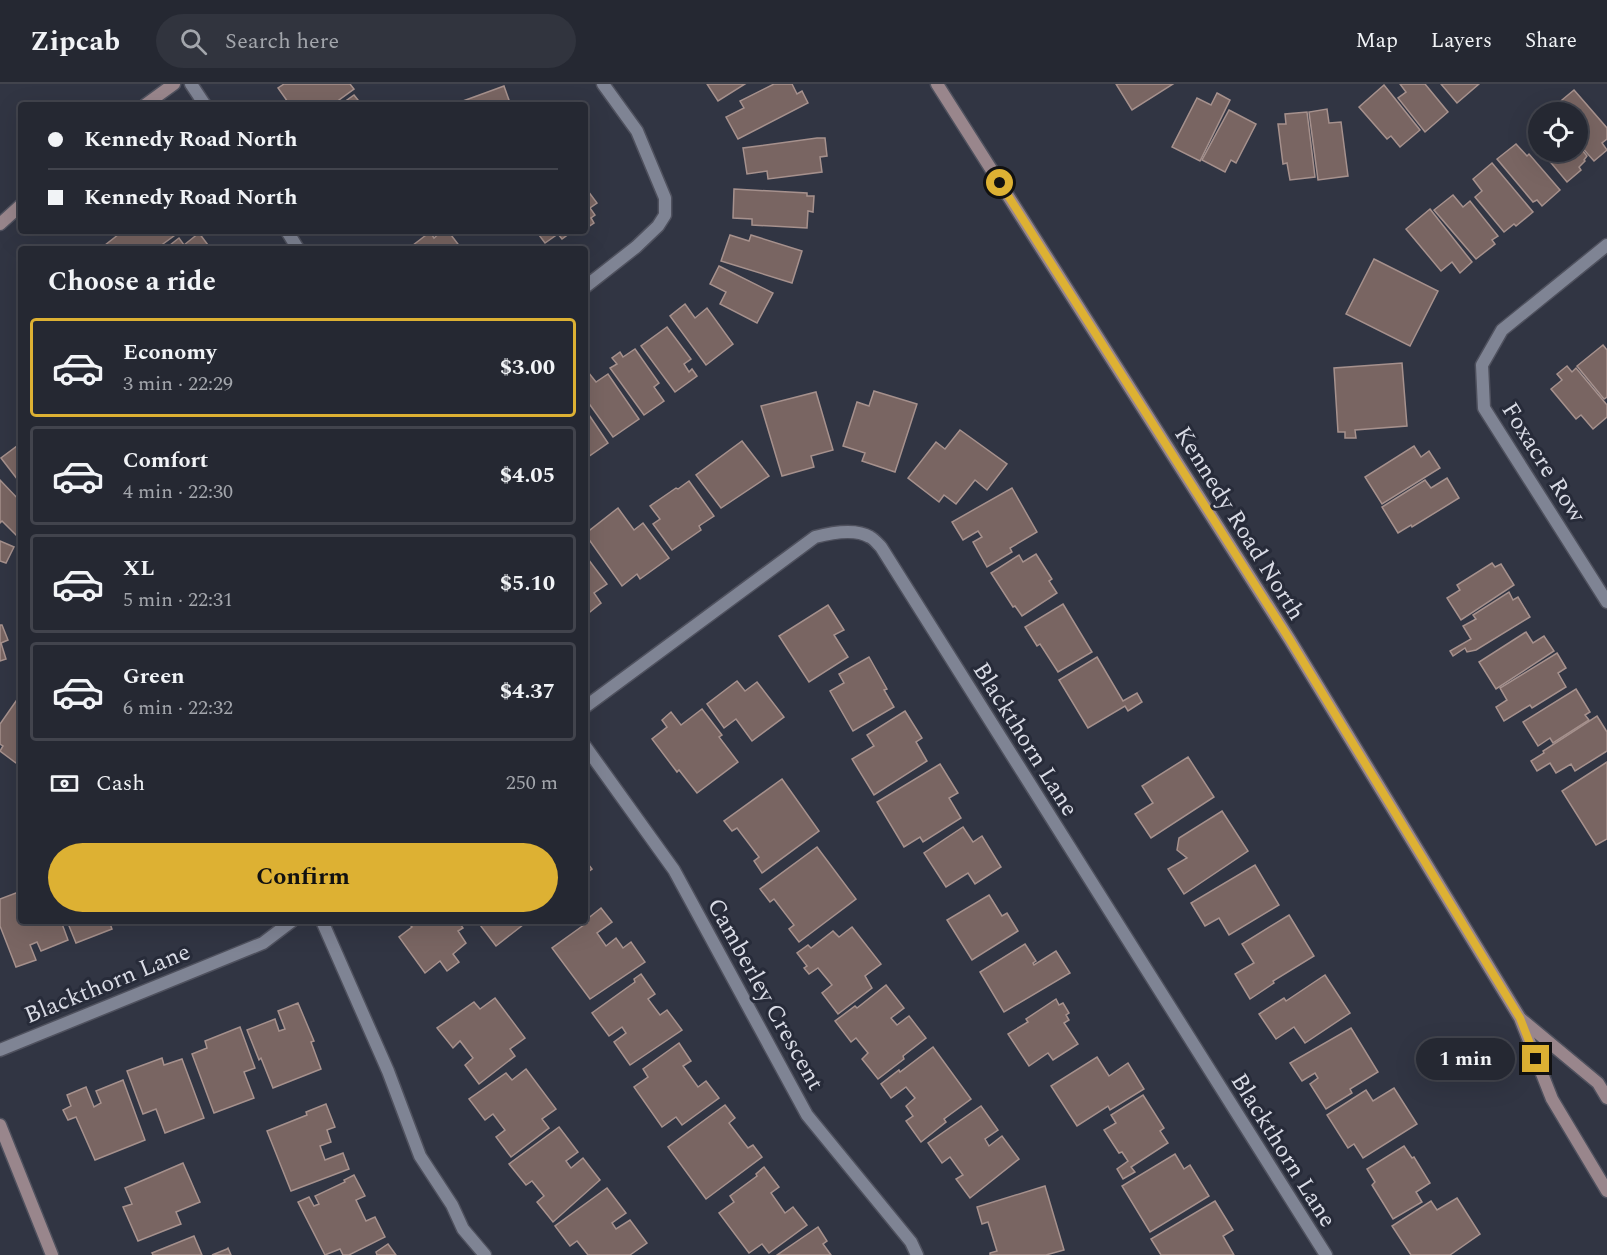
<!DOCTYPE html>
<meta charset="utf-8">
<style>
body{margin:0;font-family:Spectral,serif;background:#31343e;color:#f1f3f6;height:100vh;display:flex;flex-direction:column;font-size:22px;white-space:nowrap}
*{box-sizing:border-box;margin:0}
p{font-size:20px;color:#a3a6ac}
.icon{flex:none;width:33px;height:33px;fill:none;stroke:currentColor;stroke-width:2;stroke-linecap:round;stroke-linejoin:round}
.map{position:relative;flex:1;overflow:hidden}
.drawer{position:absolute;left:18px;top:162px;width:570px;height:678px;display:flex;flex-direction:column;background:#252832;border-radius:6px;box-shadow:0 6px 24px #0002,0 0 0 2px #42444d}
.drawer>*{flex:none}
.banner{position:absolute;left:18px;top:18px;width:570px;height:132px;border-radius:6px;box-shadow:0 6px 24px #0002,0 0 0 2px #42444d;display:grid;align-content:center;height:132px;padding:0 30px;background:#252832}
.buttons{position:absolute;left:1528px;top:18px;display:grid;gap:12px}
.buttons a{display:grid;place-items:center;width:60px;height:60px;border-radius:50%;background:#252832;box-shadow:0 6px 24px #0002,0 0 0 2px #42444d;font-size:30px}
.end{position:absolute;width:27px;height:27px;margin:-14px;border:8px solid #ddb133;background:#111;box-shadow:0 0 0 3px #111}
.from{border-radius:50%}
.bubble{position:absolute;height:42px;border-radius:21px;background:#252832;box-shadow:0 6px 24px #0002,0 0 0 2px #42444d;font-size:20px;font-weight:700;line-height:42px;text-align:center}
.banner b{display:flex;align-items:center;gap:21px;height:57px;font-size:22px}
.banner b+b{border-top:2px solid #42444d}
.banner i{width:15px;height:15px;background:#f1f3f6}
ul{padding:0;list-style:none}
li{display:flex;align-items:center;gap:18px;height:99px;margin:0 12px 9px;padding:0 18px;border:3px solid #42444d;border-radius:6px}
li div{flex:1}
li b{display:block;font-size:22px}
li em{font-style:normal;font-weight:700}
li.active{border-color:#ddb133}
li>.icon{width:54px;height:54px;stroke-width:1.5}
h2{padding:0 30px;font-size:27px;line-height:72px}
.pay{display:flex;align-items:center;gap:15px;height:66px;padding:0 30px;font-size:22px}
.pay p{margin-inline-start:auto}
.button{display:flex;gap:12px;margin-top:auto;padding:12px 30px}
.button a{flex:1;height:69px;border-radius:36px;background:#ddb133;color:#111;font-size:24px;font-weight:700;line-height:69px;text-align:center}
header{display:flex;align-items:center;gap:36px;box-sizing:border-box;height:84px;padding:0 30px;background:#252832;border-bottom:2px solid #42444d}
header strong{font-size:28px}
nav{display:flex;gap:33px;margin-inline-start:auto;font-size:21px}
.search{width:420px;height:54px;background:#31343e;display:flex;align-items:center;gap:15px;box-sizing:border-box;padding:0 21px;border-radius:33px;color:#a3a6ac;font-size:22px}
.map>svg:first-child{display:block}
.building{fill:#796562;stroke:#a6918d;stroke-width:1.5}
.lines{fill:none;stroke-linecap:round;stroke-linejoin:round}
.street-casing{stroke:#4f515e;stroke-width:15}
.secondary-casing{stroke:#4f515e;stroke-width:15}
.street{stroke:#7f8494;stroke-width:12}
.secondary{stroke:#99868c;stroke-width:12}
.route{stroke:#ddb133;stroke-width:8}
.labels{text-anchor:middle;stroke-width:6;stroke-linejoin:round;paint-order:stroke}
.street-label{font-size:24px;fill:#d9dbe5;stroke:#272b39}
</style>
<header>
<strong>Zipcab</strong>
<div class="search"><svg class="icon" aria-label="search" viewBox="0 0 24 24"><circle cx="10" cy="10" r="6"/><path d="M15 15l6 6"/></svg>Search here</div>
<nav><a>Map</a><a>Layers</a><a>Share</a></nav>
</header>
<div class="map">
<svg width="1607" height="1171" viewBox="0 0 1607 1171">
<rect width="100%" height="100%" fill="#313543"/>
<g class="building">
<polygon points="284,0 350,0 354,5 332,21 290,21 278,4"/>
<polygon points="707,0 745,0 718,17"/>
<polygon points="774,0 792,0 797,10 802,7 808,19 738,55 726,33 744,24 740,17"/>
<polygon points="1116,0 1173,0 1132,26"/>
<polygon points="1400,0 1425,0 1448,28 1425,48 1398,14 1406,8"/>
<polygon points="1441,0 1479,0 1457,19"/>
<polygon points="1384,1 1420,46 1400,63 1391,52 1387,55 1359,23"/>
<polygon points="504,2 510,19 506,21 452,21"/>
<polygon points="1574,6 1607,44 1607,55 1602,59 1607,66 1594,77 1578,59 1578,28 1552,28 1550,26"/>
<polygon points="1217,9 1230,16 1200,77 1172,63 1197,14 1211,21"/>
<polygon points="354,11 362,21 340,21"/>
<polygon points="1327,25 1329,39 1341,38 1348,92 1318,96 1309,28"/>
<polygon points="1229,26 1256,40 1236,79 1231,76 1225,88 1202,76"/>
<polygon points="1307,28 1315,93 1290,96 1287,79 1283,80 1278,40 1286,40 1285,30"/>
<polygon points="1539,42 1539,63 1528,50"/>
<polygon points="817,54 825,54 827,72 820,73 822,88 768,95 767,87 747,90 743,64"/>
<polygon points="1516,60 1527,72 1529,70 1560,106 1542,122 1537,116 1533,118 1497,75"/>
<polygon points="1578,61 1587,72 1584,76 1585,77 1579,83 1581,86 1567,98 1542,68 1578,68"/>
<polygon points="1492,79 1533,128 1516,142 1514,140 1504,148 1475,113 1482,107 1473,95"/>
<polygon points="585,103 597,119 590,124 595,131 591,134 594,139 585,145"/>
<polygon points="734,105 807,109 807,112 814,112 813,128 808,127 807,144 752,141 752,135 733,134"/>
<polygon points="1453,111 1463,123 1470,117 1498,152 1492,156 1495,160 1476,175 1434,126"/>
<polygon points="1430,125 1472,178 1460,189 1452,178 1441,187 1406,145"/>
<polygon points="123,147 176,147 178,149 156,165 100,165"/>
<polygon points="442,147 448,147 461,164 408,165 430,148 434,154"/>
<polygon points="536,147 573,147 562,155 558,150 545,159"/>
<polygon points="199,149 211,165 165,165 179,154 184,161"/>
<polygon points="730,151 749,157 751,151 802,167 792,199 721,177"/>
<polygon points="1374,175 1438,207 1410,262 1346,230"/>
<polygon points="719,182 773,209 757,239 720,220 726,208 710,200"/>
<polygon points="685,220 695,234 707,224 733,260 706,281 670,232"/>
<polygon points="667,243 691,275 684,280 689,288 692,285 697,292 675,308 641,262"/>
<polygon points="1603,261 1607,266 1607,313 1604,315 1577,282"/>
<polygon points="635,265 659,299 654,303 664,317 644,331 610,284 617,280 612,274 620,268 623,273"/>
<polygon points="1402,279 1407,342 1355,346 1356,354 1345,354 1345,348 1338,348 1334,284"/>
<polygon points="1567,282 1572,288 1576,284 1607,321 1607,333 1593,345 1581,331 1576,335 1551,305 1562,296 1557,290"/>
<polygon points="588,288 596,298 608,290 639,335 613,353 585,314 585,290"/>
<polygon points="874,307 917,320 895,388 862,377 865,369 843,362 857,318 869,322"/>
<polygon points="816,308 833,366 811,372 814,383 782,392 761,322"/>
<polygon points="585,325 608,359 585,375"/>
<polygon points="960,346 1007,380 987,406 975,396 956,420 944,411 939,418 908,394 936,358 945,365"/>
<polygon points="742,357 769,392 721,424 696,391"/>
<polygon points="21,359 21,400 1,374"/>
<polygon points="1414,362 1421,373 1429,367 1440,384 1382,420 1365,393"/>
<polygon points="1447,394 1459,414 1412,443 1411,441 1398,449 1382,423 1425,396 1431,404"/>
<polygon points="0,396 21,418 21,446 16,451 2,437 0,439"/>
<polygon points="689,397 714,432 699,442 701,446 672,466 653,440 660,435 650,422 676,404 678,405"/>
<polygon points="1012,404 1037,448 1010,464 1012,468 987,483 973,458 982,453 978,447 963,456 952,438"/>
<polygon points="618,424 634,446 643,439 669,474 640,495 637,490 622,502 585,450"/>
<polygon points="0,457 14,463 6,479 0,477"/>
<polygon points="1036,470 1052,495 1049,497 1057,509 1022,532 1015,522 1013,523 991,489 1019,471 1023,478"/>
<polygon points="585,471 607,500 594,509 601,519 585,532"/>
<polygon points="1492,479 1495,483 1501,480 1514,501 1461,536 1447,514 1460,506 1457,501"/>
<polygon points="1509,508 1513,516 1518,513 1530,533 1476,566 1467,568 1465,564 1453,572 1450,567 1471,555 1463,542 1476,535 1473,531"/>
<polygon points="1063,520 1092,568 1058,588 1040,560 1037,562 1025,543"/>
<polygon points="828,521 844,546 834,551 848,573 809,598 779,552"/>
<polygon points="0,541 2,541 8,556 1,559 6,575 0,577"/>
<polygon points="1526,548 1533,559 1544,552 1554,567 1496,605 1479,578"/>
<polygon points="1557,569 1566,584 1558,589 1566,603 1532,624 1530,621 1504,637 1496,623 1507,616 1500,604"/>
<polygon points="869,573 887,605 884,606 894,623 853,647 830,607 844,599 839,590"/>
<polygon points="1097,573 1123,617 1137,609 1142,618 1128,627 1125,622 1088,644 1059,596"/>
<polygon points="737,597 745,607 757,598 784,633 752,657 736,635 724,644 707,620"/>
<polygon points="1576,605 1590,628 1585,631 1589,636 1553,659 1550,654 1538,662 1523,638"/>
<polygon points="21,610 21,672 16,679 0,667 3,662 0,660 0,640"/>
<polygon points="702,625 722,651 719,653 738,678 697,709 679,686 677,688 652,655 667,643 662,636 671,628 681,641"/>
<polygon points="905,627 922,654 916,658 927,677 874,711 852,675 874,662 867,651"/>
<polygon points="1597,632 1607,648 1607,667 1575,687 1571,680 1556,689 1550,679 1537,687 1531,677 1544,669 1543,667"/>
<polygon points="1188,673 1214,713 1151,754 1135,730 1153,719 1142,702"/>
<polygon points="1607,678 1607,755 1596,761 1562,707"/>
<polygon points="940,680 958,709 949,714 961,734 923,758 920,753 904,763 877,718"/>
<polygon points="782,695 819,747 762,789 754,777 759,773 737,744 732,747 724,737"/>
<polygon points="1222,727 1248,767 1184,810 1168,785 1187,774 1177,766 1179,754"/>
<polygon points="963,743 973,758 982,752 1001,783 975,800 968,789 946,803 924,769"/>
<polygon points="817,763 856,815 799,858 789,845 794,841 774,815 770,818 760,805"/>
<polygon points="585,776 592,785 585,790"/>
<polygon points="1255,781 1279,821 1229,851 1219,834 1205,842 1191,819"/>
<polygon points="21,807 21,837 61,837 68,856 41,867 37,858 30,861 36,876 16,883 0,842 0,815"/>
<polygon points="989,811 1002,832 1007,829 1018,847 972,876 947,836"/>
<polygon points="601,824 612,838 597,849 606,862 616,854 623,864 631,858 645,878 590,915 552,864 588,838 586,836"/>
<polygon points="1289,831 1314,872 1273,897 1274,899 1250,915 1235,890 1254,879 1242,860"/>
<polygon points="67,837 109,837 112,845 76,859"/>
<polygon points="414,837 458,837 463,844 458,847 466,859 453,870 459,878 447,887 440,877 425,889 399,853 412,843 409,840"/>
<polygon points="477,837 528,837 496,862"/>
<polygon points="852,843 881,880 865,892 872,904 838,930 822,909 832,901 818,884 809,890 804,884 807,882 797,869 808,861 811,864 833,847 839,853"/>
<polygon points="1025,860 1036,877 1033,879 1034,881 1056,867 1070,889 1004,928 980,888"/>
<polygon points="641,890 655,910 648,915 660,931 667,926 682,946 630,981 614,958 626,949 622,943 609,952 592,929 635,898 634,895"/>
<polygon points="1325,891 1350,929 1305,959 1294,943 1276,955 1259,930 1284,914 1286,917"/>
<polygon points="886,901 904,924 891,934 897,941 909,932 926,954 903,972 904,975 878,995 862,975 868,969 856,954 851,958 835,937 855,922 857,924"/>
<polygon points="495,914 525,954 510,965 515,972 479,1000 465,981 473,974 460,957 453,964 437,944 474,918 480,925"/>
<polygon points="1056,915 1059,921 1063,919 1069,929 1066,931 1069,936 1064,939 1078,960 1053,976 1048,969 1029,982 1008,950 1028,938 1026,935"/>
<polygon points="298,919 314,957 311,958 321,985 273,1004 261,974 259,976 247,946 275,935 279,947 285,945 278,927"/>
<polygon points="240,943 255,984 244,988 254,1014 214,1029 192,970 207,964 205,957"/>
<polygon points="1351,944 1378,988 1350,1005 1352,1009 1326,1025 1310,1000 1318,994 1315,989 1302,997 1290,979"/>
<polygon points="679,959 691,977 683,982 698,1003 706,997 719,1014 682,1041 676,1033 662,1043 634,1003 648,993 643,985"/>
<polygon points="933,963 971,1015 944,1035 946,1038 921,1058 906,1037 913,1032 906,1022 915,1014 906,1003 891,1014 881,1000 899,986 900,988"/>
<polygon points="1097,973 1109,992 1128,979 1144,1005 1110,1026 1108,1022 1077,1042 1051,1002"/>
<polygon points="162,974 164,981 182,975 204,1034 165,1049 156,1025 143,1030 127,987"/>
<polygon points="526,985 556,1025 542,1035 549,1044 511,1073 496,1053 505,1046 493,1030 485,1036 469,1015 506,989 512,996"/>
<polygon points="123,996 145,1056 95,1076 76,1033 68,1036 63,1026 71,1022 67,1011 86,1003 94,1023 101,1019 96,1007"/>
<polygon points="1394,1004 1417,1040 1363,1074 1354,1060 1348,1064 1327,1031 1366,1006 1373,1017"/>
<polygon points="1143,1011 1164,1044 1160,1047 1168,1059 1131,1083 1135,1088 1123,1095 1117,1085 1128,1077 1122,1068 1119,1069 1104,1046 1116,1039 1111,1031"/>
<polygon points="326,1020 335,1043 327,1046 331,1058 320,1062 325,1076 343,1069 349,1085 291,1107 267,1047 307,1031 306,1028"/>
<polygon points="725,1021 735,1034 729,1039 748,1064 753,1061 762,1073 706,1115 668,1063"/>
<polygon points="981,1022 998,1046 985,1055 989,1062 1002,1052 1019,1075 970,1114 956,1095 963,1091 950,1073 942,1079 928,1059"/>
<polygon points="559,1043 578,1068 566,1077 571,1084 583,1074 600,1096 553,1138 537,1118 544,1112 532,1097 526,1101 509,1080"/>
<polygon points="1404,1062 1412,1074 1414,1073 1430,1099 1416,1108 1422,1118 1393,1135 1372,1101 1375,1098 1367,1085"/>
<polygon points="1175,1070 1184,1085 1190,1081 1209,1112 1150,1148 1122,1102"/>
<polygon points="183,1079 200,1118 176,1128 181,1140 138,1157 123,1123 132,1120 125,1104"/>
<polygon points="764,1083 779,1103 771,1109 785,1129 793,1123 807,1141 769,1169 762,1160 749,1169 719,1129 734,1118 730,1112 757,1092 756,1090"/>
<polygon points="354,1091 365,1112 356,1116 366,1137 375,1133 385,1153 349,1171 343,1171 340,1165 325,1171 298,1118 309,1113 314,1122 319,1120 315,1112 345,1098 344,1096"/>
<polygon points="1045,1102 1064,1166 1046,1171 990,1171 990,1169 997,1167 988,1138 982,1140 977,1123"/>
<polygon points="607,1104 626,1129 612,1139 616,1145 630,1136 647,1159 630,1171 588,1171 577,1157 570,1162 555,1142"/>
<polygon points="1457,1114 1480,1150 1450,1171 1411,1171 1392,1142 1431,1117 1437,1126"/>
<polygon points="1215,1117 1233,1146 1223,1152 1234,1171 1161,1171 1151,1155"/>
<polygon points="818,1143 827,1157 823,1160 831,1171 777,1171"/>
<polygon points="194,1152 202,1171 153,1171 152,1169"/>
<polygon points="388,1160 396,1171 377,1171 376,1168"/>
<polygon points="228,1164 231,1171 212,1171 227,1165"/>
</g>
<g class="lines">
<g class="street-casing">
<g id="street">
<polyline points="191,0 205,21"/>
<polyline points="287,147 298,165"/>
<polyline points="1607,161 1502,246 1482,281 1484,324 1607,518"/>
<polyline points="585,203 636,163 658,142 665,131 665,114 637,47 603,0"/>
<path d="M585,623L815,453C830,449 855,444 870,453C874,455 878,460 881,463L1326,1171"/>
<polyline points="585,662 674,786 807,1031 911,1158 917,1171"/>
<polyline points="322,837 388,987 420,1072 452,1121 463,1145 485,1171"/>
<polyline points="0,966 263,859 292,837"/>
</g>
</g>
<g class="secondary-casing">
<g id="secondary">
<polyline points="937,0 1290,556 1520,934 1552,1015 1607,1107"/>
<polyline points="145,21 174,0"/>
<polyline points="0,140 21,121"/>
<polyline points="1521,935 1598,999 1607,1014"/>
<polyline points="0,1041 52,1171"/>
</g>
</g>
<use href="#street" class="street"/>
<use href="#secondary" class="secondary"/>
</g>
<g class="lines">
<polyline class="route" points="1000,99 1290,556 1520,934 1536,975"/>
</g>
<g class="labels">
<g class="street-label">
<text transform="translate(1544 378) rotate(58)" y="8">Foxacre Row</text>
<text transform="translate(1240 439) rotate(58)" y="8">Kennedy Road North</text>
<text transform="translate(1026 655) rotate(58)" y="8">Blackthorn Lane</text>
<text transform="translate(107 899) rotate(-22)" y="8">Blackthorn Lane</text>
<text transform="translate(766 910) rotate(61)" y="8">Camberley Crescent</text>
<text transform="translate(1284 1066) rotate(58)" y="8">Blackthorn Lane</text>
</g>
</g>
</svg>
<div class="buttons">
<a><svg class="icon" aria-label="locate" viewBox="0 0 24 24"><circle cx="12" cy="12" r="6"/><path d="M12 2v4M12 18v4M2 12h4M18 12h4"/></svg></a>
</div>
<i class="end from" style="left:1000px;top:99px"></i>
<i class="end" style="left:1536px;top:975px"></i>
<div class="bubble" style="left:1416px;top:954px;width:99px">1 min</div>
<div class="banner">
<b><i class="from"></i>Kennedy Road North</b>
<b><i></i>Kennedy Road North</b>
</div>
<section class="drawer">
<h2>Choose a ride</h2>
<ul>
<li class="active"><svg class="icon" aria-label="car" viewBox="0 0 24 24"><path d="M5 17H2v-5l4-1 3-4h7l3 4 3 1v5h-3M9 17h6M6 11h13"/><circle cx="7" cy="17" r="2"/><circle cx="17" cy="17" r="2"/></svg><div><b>Economy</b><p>3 min · 22:29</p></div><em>$3.00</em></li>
<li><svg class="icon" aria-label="car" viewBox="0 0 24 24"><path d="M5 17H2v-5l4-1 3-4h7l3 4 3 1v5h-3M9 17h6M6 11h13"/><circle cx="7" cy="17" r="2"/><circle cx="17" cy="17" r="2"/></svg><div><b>Comfort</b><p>4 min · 22:30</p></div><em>$4.05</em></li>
<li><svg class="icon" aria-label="car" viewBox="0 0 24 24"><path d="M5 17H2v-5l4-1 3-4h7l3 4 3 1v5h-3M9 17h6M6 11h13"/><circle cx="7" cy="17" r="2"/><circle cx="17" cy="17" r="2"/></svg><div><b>XL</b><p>5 min · 22:31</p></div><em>$5.10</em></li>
<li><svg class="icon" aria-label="car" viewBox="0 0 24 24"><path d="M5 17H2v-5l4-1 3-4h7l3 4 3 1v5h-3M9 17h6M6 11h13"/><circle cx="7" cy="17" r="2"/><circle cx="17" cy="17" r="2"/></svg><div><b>Green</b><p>6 min · 22:32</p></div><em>$4.37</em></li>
</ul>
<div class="pay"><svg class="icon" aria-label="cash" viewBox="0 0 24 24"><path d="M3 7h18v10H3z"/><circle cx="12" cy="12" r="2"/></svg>Cash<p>250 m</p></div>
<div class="button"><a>Confirm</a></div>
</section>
</div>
